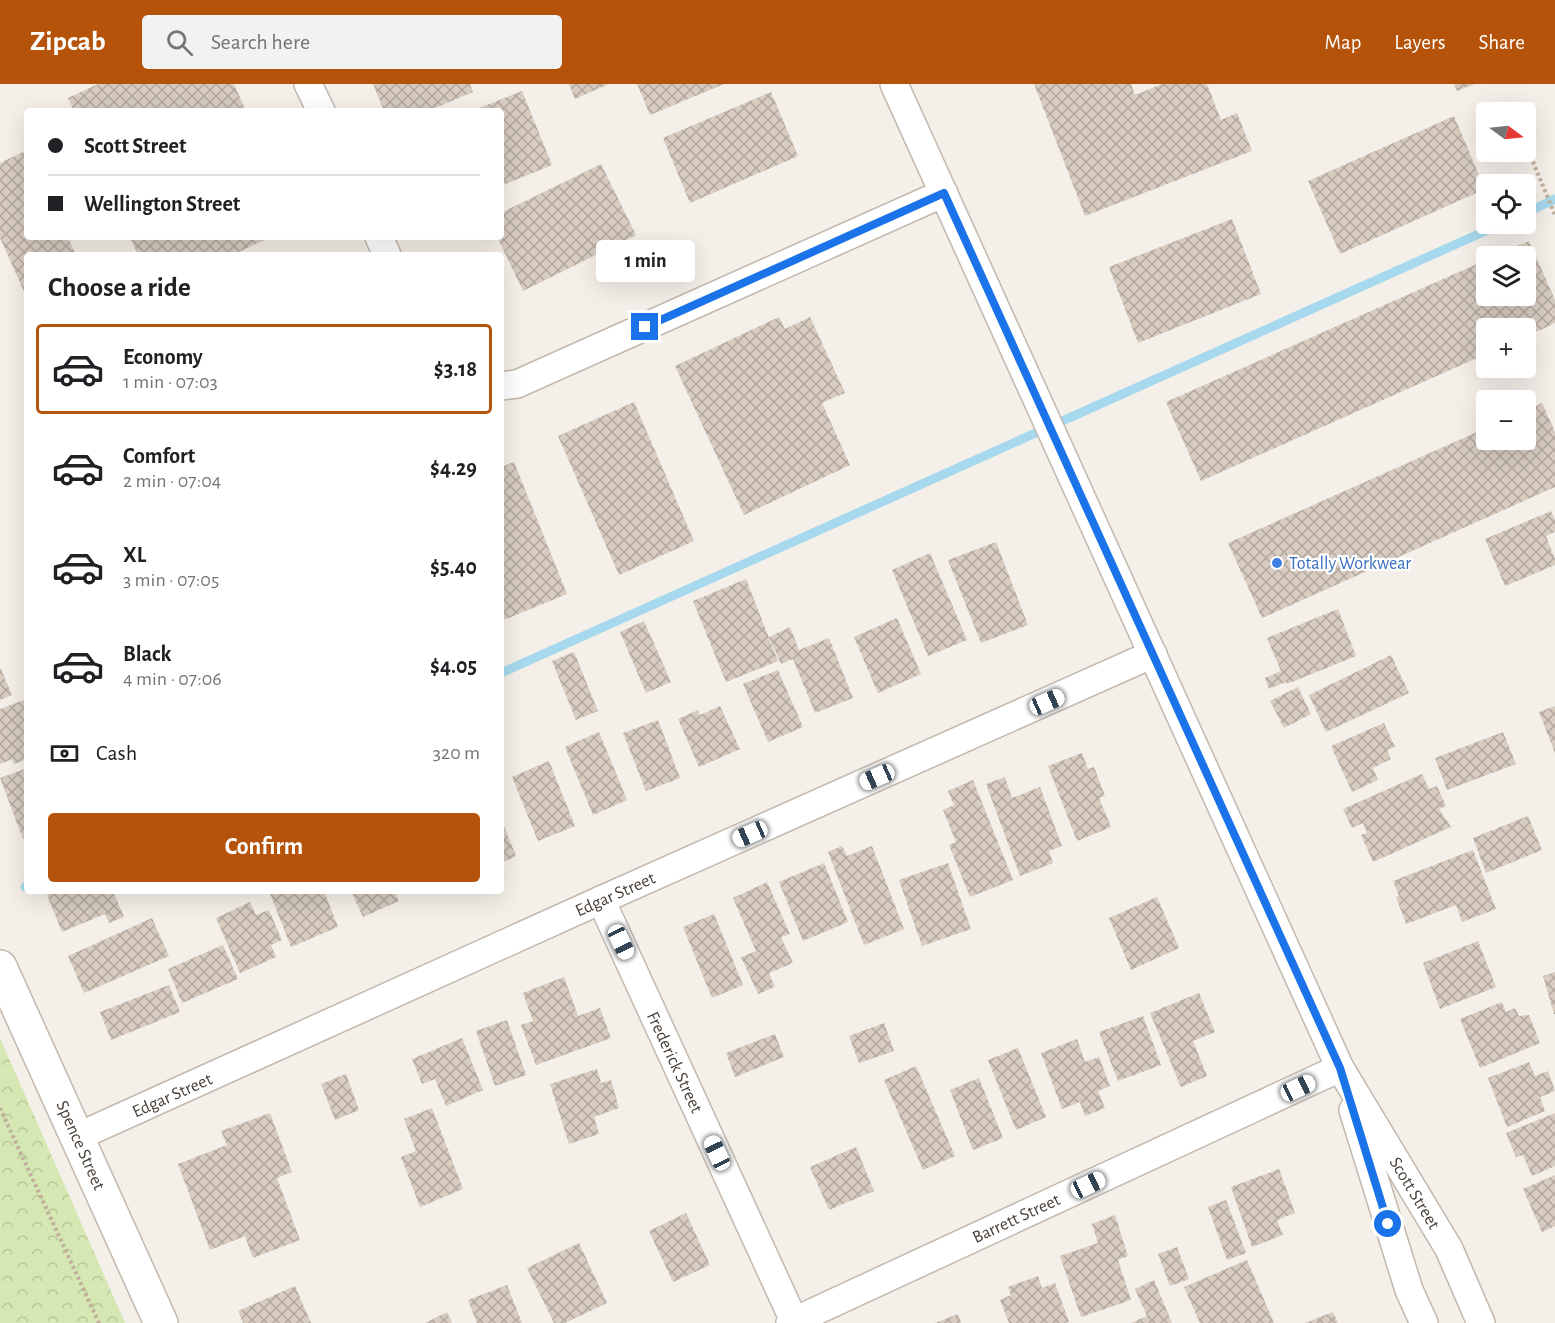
<!DOCTYPE html>
<meta charset="utf-8">
<style>
body{margin:0;font-family:"Alegreya Sans",sans-serif;background:#f2f2f2;color:#202124;height:100vh;display:flex;flex-direction:column;font-size:22px;white-space:nowrap}
*{box-sizing:border-box;margin:0}
p{font-size:20px;color:#757577}
.icon{flex:none;width:33px;height:33px;fill:none;stroke:currentColor;stroke-width:2;stroke-linecap:round;stroke-linejoin:round}
.map{position:relative;flex:1;overflow:hidden}
.panel{position:absolute;left:24px;top:168px;width:480px;height:642px;display:flex;flex-direction:column;background:#fff;border-radius:6px;box-shadow:0 6px 24px #0002}
.panel>*{flex:none}
.hud{position:absolute;left:24px;top:24px;width:480px;height:132px;border-radius:6px;box-shadow:0 6px 24px #0002;display:grid;align-content:center;height:132px;padding:0 24px;background:#fff}
.needle{width:39px;rotate:105deg}
.fabs{position:absolute;left:1476px;top:18px;display:grid;gap:12px}
.fabs a{display:grid;place-items:center;width:60px;height:60px;border-radius:6px;background:#fff;box-shadow:0 6px 24px #0002;font-size:30px}
.end{position:absolute;width:27px;height:27px;margin:-14px;border:8px solid #1a73e8;background:#fff;box-shadow:0 0 0 3px #fff}
.from{border-radius:50%}
.bubble{position:absolute;height:42px;border-radius:6px;background:#fff;box-shadow:0 6px 24px #0002;font-size:20px;font-weight:700;line-height:42px;text-align:center}
.car{position:absolute;width:18px;height:36px;margin:-18px -9px;border-radius:8px;box-shadow:0 0 4px 2px #0007;background:linear-gradient(#fff 24%,#345 0 40%,#fff 0 76%,#345 0 86%,#fff 0)}
.hud b{display:flex;align-items:center;gap:21px;height:57px;font-size:22px}
.hud b+b{border-top:2px solid #e0e0e0}
.hud i{width:15px;height:15px;background:#202124}
ul{padding:0;list-style:none}
li{display:flex;align-items:center;gap:18px;height:90px;margin:0 12px 9px;padding:0 12px;border:3px solid transparent;border-radius:6px}
li div{flex:1}
li b{display:block;font-size:22px}
li em{font-style:normal;font-weight:700}
li.on{border-color:#b45309}
li>.icon{width:54px;height:54px;stroke-width:1.5}
h2{padding:0 24px;font-size:27px;line-height:72px}
.pay{display:flex;align-items:center;gap:15px;height:66px;padding:0 24px;font-size:22px}
.pay p{margin-inline-start:auto}
.button{display:flex;gap:12px;margin-top:auto;padding:12px 24px}
.button a{flex:1;height:69px;border-radius:6px;background:#b45309;color:#fff;font-size:24px;font-weight:700;line-height:69px;text-align:center}
header{display:flex;align-items:center;gap:36px;box-sizing:border-box;height:84px;padding:0 30px;background:#b45309;color:#fff}
header strong{font-size:28px}
nav{display:flex;gap:33px;margin-inline-start:auto;font-size:21px}
.search{width:420px;height:54px;background:#f2f2f2;display:flex;align-items:center;gap:15px;box-sizing:border-box;padding:0 21px;border-radius:6px;color:#757577;font-size:22px}
.map>svg:first-child{display:block}
.park{fill:url(#park-crowns)}
.lines{fill:none;stroke-linecap:round;stroke-linejoin:round}
.stream{stroke:#a6d9ee;stroke-width:9}
.building{fill:url(#building-cross-hatch)}
.minor-casing{stroke:#c2b8ae;stroke-width:30}
.tertiary-casing{stroke:#c2b8ae;stroke-width:36}
.path{stroke:#c0af9c;stroke-width:4;stroke-dasharray:3 3;stroke-linecap:butt}
.minor{stroke:#fff;stroke-width:27}
.tertiary{stroke:#fff;stroke-width:33}
.route{stroke:#1a73e8;stroke-width:8}
.shop-dot{fill:#3f7fe0;stroke:#fff;stroke-width:2}
.labels{text-anchor:middle;stroke-width:4.5;stroke-linejoin:round;paint-order:stroke}
.shop-label{font-size:18px;fill:#366cbe;stroke:#fff;text-anchor:start}
.street-label{font-size:18px;fill:#473f37;stroke:#fff}
</style>
<header>
<strong>Zipcab</strong>
<div class="search"><svg class="icon" aria-label="search" viewBox="0 0 24 24"><circle cx="10" cy="10" r="6"/><path d="M15 15l6 6"/></svg>Search here</div>
<nav><a>Map</a><a>Layers</a><a>Share</a></nav>
</header>
<div class="map">
<svg width="1555" height="1239" viewBox="0 0 1555 1239">
<defs>
<pattern id="park-crowns" width="20" height="18" patternUnits="userSpaceOnUse" patternTransform="scale(1.5)"><rect width="20" height="18" fill="#d5e7b2"/><path d="M2 6a3 3 0 1 1 6 0M12 15a3 3 0 1 1 6 0" fill="none" stroke="#b8c79a"/></pattern>
<pattern id="building-cross-hatch" width="8" height="8" patternUnits="userSpaceOnUse" patternTransform="scale(1.5)"><rect width="8" height="8" fill="#d8ccc1"/><path d="M0 0l8 8M0 8l8-8" fill="none" stroke="#b1a79e"/></pattern>
</defs>
<rect width="100%" height="100%" fill="#f4efe8"/>
<polygon class="park" points="0,954 125,1239 0,1239"/>
<g class="lines">
<g class="stream">
<polyline points="1526,129 1555,115"/>
<polyline points="501,589 1501,140"/>
<polyline points="25,803 27,802"/>
</g>
</g>
<g class="building">
<polygon points="98,0 234,0 246,27 74,27 68,14"/>
<polygon points="373,0 470,0 473,8 428,27 384,27"/>
<polygon points="569,0 609,0 575,15"/>
<polygon points="637,0 724,0 650,31"/>
<polygon points="1034,0 1131,0 1135,11 1162,0 1207,0 1221,36 1237,29 1252,67 1085,132"/>
<polygon points="1454,0 1475,0 1457,7"/>
<polygon points="522,7 552,81 501,102 501,27 472,27"/>
<polygon points="771,8 798,72 690,119 663,54"/>
<polygon points="1454,32 1485,105 1340,170 1308,97"/>
<polygon points="27,66 27,153 68,153 76,171 27,171 27,214 0,154 0,79"/>
<polygon points="601,80 636,151 523,207 497,153 501,153 501,129"/>
<polygon points="1232,135 1261,210 1138,259 1109,183"/>
<polygon points="130,153 271,153 232,171 138,171"/>
<polygon points="1529,157 1555,216 1555,239 1526,253 1526,244 1486,244 1486,270 1201,397 1166,318 1486,176 1486,212 1526,212 1526,172 1494,172"/>
<polygon points="779,233 785,245 810,233 845,309 822,319 850,381 744,431 675,282"/>
<polygon points="634,318 694,457 619,491 558,352"/>
<polygon points="1542,319 1555,348 1555,403 1262,534 1228,459 1486,344 1486,356 1526,356 1526,327"/>
<polygon points="514,378 567,510 501,537 501,383"/>
<polygon points="1551,427 1555,436 1555,448 1546,452 1555,475 1555,481 1505,502 1485,455"/>
<polygon points="996,458 1028,541 981,559 948,476"/>
<polygon points="930,469 967,556 928,572 892,486"/>
<polygon points="746,495 778,577 726,598 693,517"/>
<polygon points="1338,525 1356,572 1287,600 1286,598 1269,605 1265,594 1281,587 1267,554"/>
<polygon points="897,534 921,590 878,609 854,553"/>
<polygon points="644,537 671,598 646,609 620,548"/>
<polygon points="790,543 799,566 829,554 853,614 815,629 793,575 781,580 769,553"/>
<polygon points="574,568 598,627 576,636 552,577"/>
<polygon points="1391,571 1409,609 1326,648 1309,611"/>
<polygon points="0,583 12,611 0,616"/>
<polygon points="778,586 803,643 768,658 743,600"/>
<polygon points="1298,603 1311,630 1284,644 1270,617"/>
<polygon points="24,616 27,623 27,675 14,680 12,675 0,680 0,625"/>
<polygon points="720,622 740,665 699,683 678,635 698,626 700,631"/>
<polygon points="1555,622 1555,669 1539,628"/>
<polygon points="658,636 680,694 646,707 623,649"/>
<polygon points="1384,639 1395,663 1387,666 1391,675 1373,684 1378,696 1352,708 1331,662"/>
<polygon points="599,648 627,716 593,731 565,663"/>
<polygon points="1503,648 1516,680 1447,706 1435,674"/>
<polygon points="1082,669 1088,685 1094,683 1105,712 1099,714 1111,743 1077,757 1048,682"/>
<polygon points="549,677 575,742 538,757 512,693"/>
<polygon points="27,684 27,754 23,755 0,694"/>
<polygon points="1422,690 1429,705 1437,702 1446,722 1439,725 1451,743 1373,778 1361,751 1367,749 1363,739 1352,744 1343,725"/>
<polygon points="1005,693 1012,714 1040,703 1062,762 1049,767 1053,779 1020,792 986,700"/>
<polygon points="973,696 1013,796 970,813 949,761 956,758 943,726 954,721 948,707"/>
<polygon points="1528,732 1542,766 1486,789 1473,754"/>
<polygon points="501,735 516,772 501,779"/>
<polygon points="842,762 847,772 872,762 904,845 864,861 828,768"/>
<polygon points="1473,766 1496,825 1462,838 1456,821 1406,840 1396,813 1399,812 1393,797"/>
<polygon points="824,779 848,838 803,857 779,798"/>
<polygon points="948,779 971,845 922,862 899,796"/>
<polygon points="767,798 790,850 781,853 793,879 769,889 775,903 758,910 741,873 756,867 733,814"/>
<polygon points="57,807 113,807 124,833 109,839 105,830 62,848 47,811"/>
<polygon points="269,807 324,807 338,843 291,863"/>
<polygon points="351,807 394,807 399,817 363,833"/>
<polygon points="1157,813 1179,864 1131,886 1109,834"/>
<polygon points="250,818 256,831 269,826 282,856 271,861 276,873 240,889 216,834"/>
<polygon points="714,830 743,901 712,914 683,843"/>
<polygon points="152,834 169,872 84,909 68,872"/>
<polygon points="1478,857 1496,903 1440,925 1423,879"/>
<polygon points="223,861 238,895 182,919 168,885"/>
<polygon points="1555,888 1555,930 1554,930 1543,892"/>
<polygon points="564,893 578,932 600,924 611,954 536,981 521,941 533,937 523,909"/>
<polygon points="169,901 180,928 111,956 100,928"/>
<polygon points="1199,909 1215,948 1193,957 1207,992 1181,1003 1150,929"/>
<polygon points="1502,918 1506,928 1515,924 1519,932 1529,931 1540,959 1480,984 1460,935"/>
<polygon points="1143,932 1161,981 1118,997 1099,948"/>
<polygon points="507,936 526,991 495,1002 476,947"/>
<polygon points="884,939 894,967 859,979 849,952"/>
<polygon points="775,950 784,973 735,993 726,969"/>
<polygon points="462,954 483,1006 446,1022 435,995 422,1000 412,975"/>
<polygon points="1077,955 1085,978 1099,973 1110,1002 1098,1007 1105,1024 1085,1032 1080,1018 1062,1025 1041,969"/>
<polygon points="1018,964 1046,1033 1016,1046 988,976"/>
<polygon points="1529,978 1535,992 1548,987 1555,1007 1540,1013 1545,1027 1507,1043 1488,994"/>
<polygon points="916,982 955,1072 923,1086 884,996"/>
<polygon points="597,985 601,999 611,996 619,1024 594,1033 599,1050 569,1060 550,1000"/>
<polygon points="346,990 359,1026 335,1036 321,1000"/>
<polygon points="979,994 1003,1054 973,1066 950,1006"/>
<polygon points="432,1024 463,1105 420,1123 401,1073 416,1067 404,1035"/>
<polygon points="270,1029 292,1088 277,1094 300,1156 253,1174 245,1152 210,1166 178,1080 227,1061 221,1047"/>
<polygon points="1555,1029 1555,1082 1532,1092 1523,1071 1516,1073 1506,1049"/>
<polygon points="856,1063 874,1107 829,1126 810,1083"/>
<polygon points="1279,1085 1295,1129 1277,1136 1283,1151 1252,1163 1231,1103"/>
<polygon points="1555,1091 1555,1142 1542,1148 1523,1105"/>
<polygon points="1226,1116 1246,1169 1227,1176 1208,1123"/>
<polygon points="686,1129 710,1181 673,1198 649,1147"/>
<polygon points="1115,1131 1128,1172 1118,1176 1131,1216 1081,1233 1060,1172 1098,1159 1092,1140"/>
<polygon points="579,1159 607,1219 565,1239 554,1239 527,1184"/>
<polygon points="1177,1163 1189,1195 1170,1202 1158,1170"/>
<polygon points="1247,1176 1274,1239 1200,1239 1184,1203"/>
<polygon points="1038,1192 1042,1204 1055,1199 1069,1238 1065,1239 1009,1239 1000,1216 1011,1211 1008,1203"/>
<polygon points="1154,1196 1172,1239 1131,1239 1147,1232 1135,1205"/>
<polygon points="507,1201 522,1239 477,1239 468,1216"/>
<polygon points="295,1202 311,1239 243,1239 238,1227"/>
<polygon points="447,1228 452,1239 425,1239"/>
<polygon points="1333,1228 1338,1239 1305,1239"/>
<polygon points="958,1230 961,1239 935,1239"/>
</g>
<g class="lines">
<g class="minor-casing">
<g id="minor">
<polyline points="308,0 321,27"/>
<polyline points="894,0 1340,984 1449,1165 1481,1239"/>
<polyline points="379,153 387,171"/>
<polyline points="501,302 517,300 944,109"/>
<polyline points="601,816 794,1237"/>
<polyline points="1353,1026 1409,1206 1424,1239"/>
<polyline points="77,1053 601,816 1153,570"/>
<polyline points="790,1239 1340,984"/>
</g>
</g>
<g class="tertiary-casing">
<polyline id="tertiary" points="0,883 161,1239"/>
</g>
<g class="path">
<polyline points="1509,20 1512,28"/>
<polyline points="1526,61 1555,131"/>
<polyline points="0,1024 99,1239"/>
</g>
<use href="#minor" class="minor"/>
<use href="#tertiary" class="tertiary"/>
</g>
<g class="lines">
<polyline class="route" points="645,243 944,109 1340,984 1388,1140"/>
</g>
<circle class="shop-dot" cx="1277" cy="479" r="6"/>
<g class="labels">
<g class="shop-label">
<text x="1289" y="485">Totally Workwear</text>
</g>
<g class="street-label">
<text transform="translate(615 810) rotate(-24)" y="6">Edgar Street</text>
<text transform="translate(675 978) rotate(65)" y="6">Frederick Street</text>
<text transform="translate(172 1011) rotate(-24)" y="6">Edgar Street</text>
<text transform="translate(81 1061) rotate(66)" y="6">Spence Street</text>
<text transform="translate(1415 1109) rotate(59)" y="6">Scott Street</text>
<text transform="translate(1016 1134) rotate(-25)" y="6">Barrett Street</text>
</g>
</g>
</svg>
<div class="fabs">
<a><svg class="needle" viewBox="-14 -14 28 28"><path d="M0-13l5 13h-10z" fill="#e53935"/><path d="M0 13l5-13h-10z" fill="#757577"/></svg></a>
<a><svg class="icon" aria-label="locate" viewBox="0 0 24 24"><circle cx="12" cy="12" r="6"/><path d="M12 2v4M12 18v4M2 12h4M18 12h4"/></svg></a>
<a><svg class="icon" aria-label="layers" viewBox="0 0 24 24"><path d="M12 4l9 5-9 5-9-5zM3 14l9 5 9-5"/></svg></a>
<a>+</a>
<a>−</a>
</div>
<i class="end from" style="left:1388px;top:1140px"></i>
<i class="end" style="left:645px;top:243px"></i>
<div class="bubble" style="left:596px;top:156px;width:99px">1 min</div>
<i class="car" style="left:1047px;top:618px;rotate:66deg"></i>
<i class="car" style="left:877px;top:693px;rotate:246deg"></i>
<i class="car" style="left:750px;top:750px;rotate:246deg"></i>
<i class="car" style="left:621px;top:858px;rotate:155deg"></i>
<i class="car" style="left:1298px;top:1004px;rotate:65deg"></i>
<i class="car" style="left:717px;top:1069px;rotate:335deg"></i>
<i class="car" style="left:1088px;top:1101px;rotate:65deg"></i>
<div class="hud">
<b><i class="from"></i>Scott Street</b>
<b><i></i>Wellington Street</b>
</div>
<section class="panel">
<h2>Choose a ride</h2>
<ul>
<li class="on"><svg class="icon" aria-label="car" viewBox="0 0 24 24"><path d="M5 17H2v-5l4-1 3-4h7l3 4 3 1v5h-3M9 17h6M6 11h13"/><circle cx="7" cy="17" r="2"/><circle cx="17" cy="17" r="2"/></svg><div><b>Economy</b><p>1 min · 07:03</p></div><em>$3.18</em></li>
<li><svg class="icon" aria-label="car" viewBox="0 0 24 24"><path d="M5 17H2v-5l4-1 3-4h7l3 4 3 1v5h-3M9 17h6M6 11h13"/><circle cx="7" cy="17" r="2"/><circle cx="17" cy="17" r="2"/></svg><div><b>Comfort</b><p>2 min · 07:04</p></div><em>$4.29</em></li>
<li><svg class="icon" aria-label="car" viewBox="0 0 24 24"><path d="M5 17H2v-5l4-1 3-4h7l3 4 3 1v5h-3M9 17h6M6 11h13"/><circle cx="7" cy="17" r="2"/><circle cx="17" cy="17" r="2"/></svg><div><b>XL</b><p>3 min · 07:05</p></div><em>$5.40</em></li>
<li><svg class="icon" aria-label="car" viewBox="0 0 24 24"><path d="M5 17H2v-5l4-1 3-4h7l3 4 3 1v5h-3M9 17h6M6 11h13"/><circle cx="7" cy="17" r="2"/><circle cx="17" cy="17" r="2"/></svg><div><b>Black</b><p>4 min · 07:06</p></div><em>$4.05</em></li>
</ul>
<div class="pay"><svg class="icon" aria-label="cash" viewBox="0 0 24 24"><path d="M3 7h18v10H3z"/><circle cx="12" cy="12" r="2"/></svg>Cash<p>320 m</p></div>
<div class="button"><a>Confirm</a></div>
</section>
</div>
